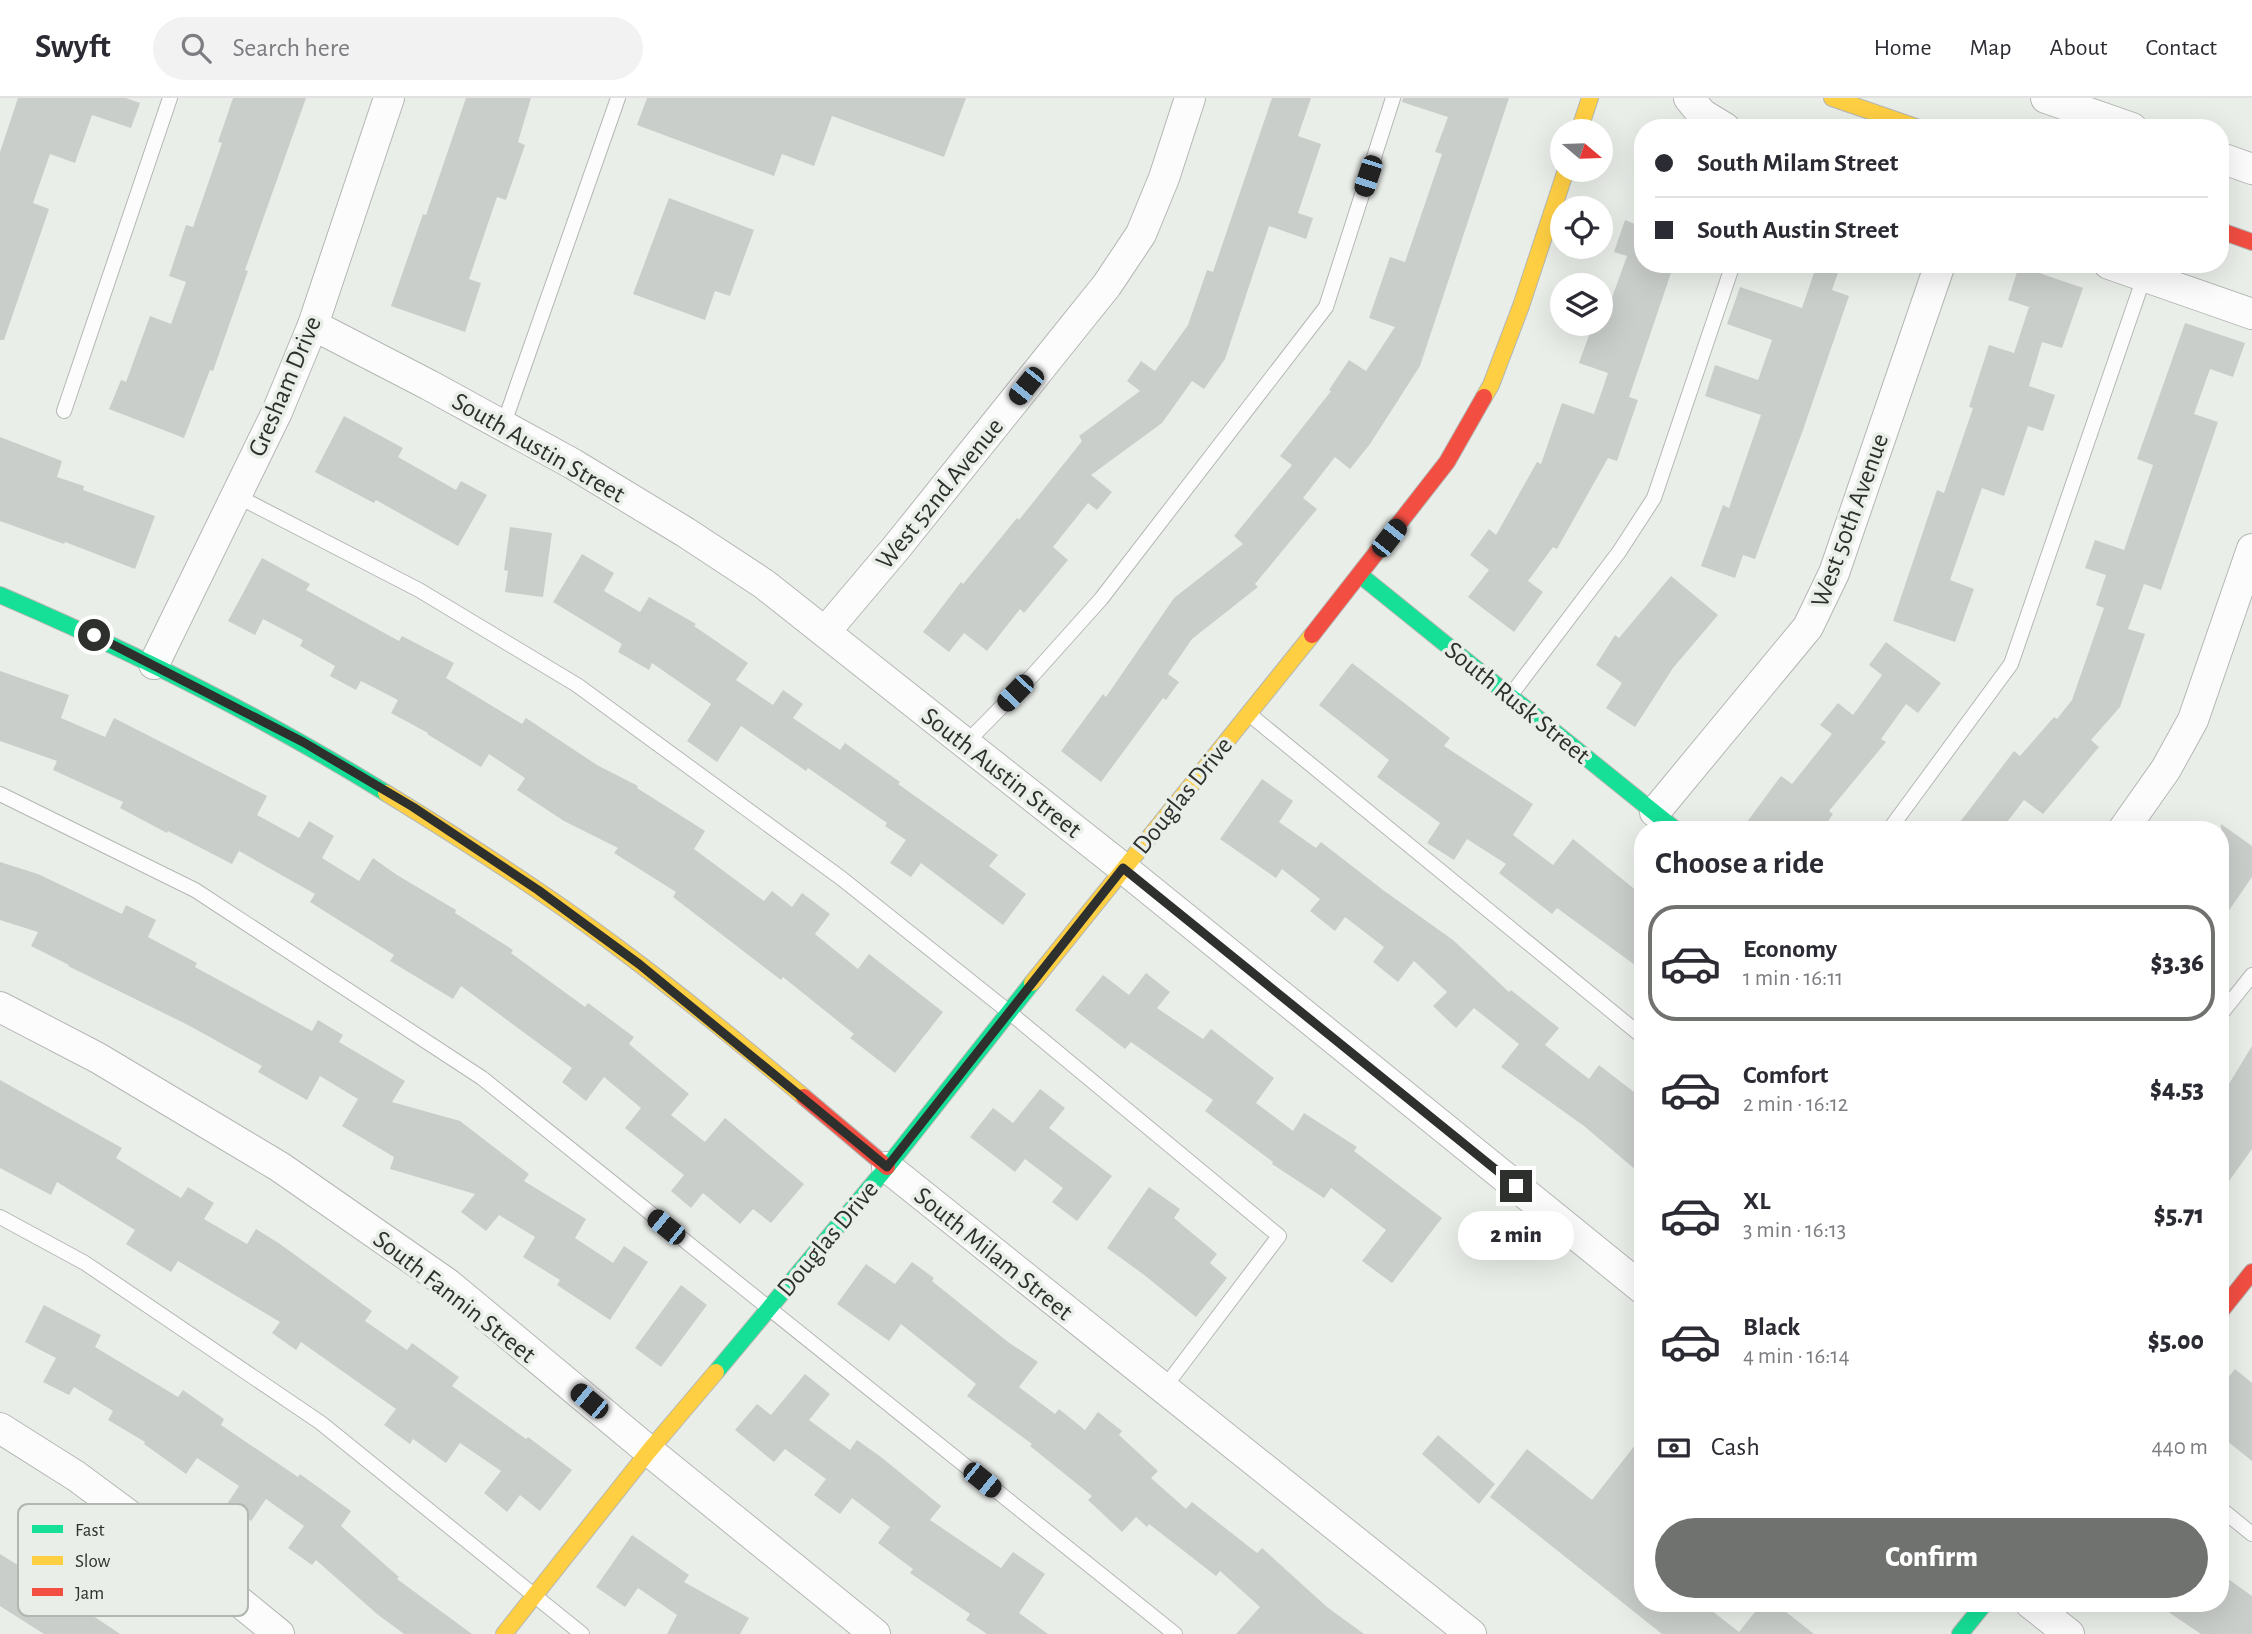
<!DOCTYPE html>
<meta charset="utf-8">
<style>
body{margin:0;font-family:"Alegreya Sans",sans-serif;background:#f2f2f3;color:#2b2b33;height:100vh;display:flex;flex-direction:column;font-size:26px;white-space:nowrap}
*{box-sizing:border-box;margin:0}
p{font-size:23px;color:#7c7c81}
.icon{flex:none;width:38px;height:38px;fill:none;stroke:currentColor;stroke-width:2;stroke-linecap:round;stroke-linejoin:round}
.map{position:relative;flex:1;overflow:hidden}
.drawer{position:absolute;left:1634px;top:723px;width:595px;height:791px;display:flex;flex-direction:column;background:#fff;border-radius:28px;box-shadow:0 7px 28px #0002}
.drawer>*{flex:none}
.guide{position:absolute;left:1634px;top:21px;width:595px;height:154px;border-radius:28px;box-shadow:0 7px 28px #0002;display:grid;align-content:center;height:154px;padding:0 21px;background:#fff}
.needle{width:46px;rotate:109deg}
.fabs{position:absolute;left:1550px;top:21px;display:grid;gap:14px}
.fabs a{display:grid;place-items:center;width:63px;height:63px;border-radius:50%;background:#fff;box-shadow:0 7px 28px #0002;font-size:35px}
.end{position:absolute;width:32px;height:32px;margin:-16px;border:9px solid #2e302d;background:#fff;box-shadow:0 0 0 4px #fff}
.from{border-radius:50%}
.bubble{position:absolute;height:49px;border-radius:24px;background:#fff;box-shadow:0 7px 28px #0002;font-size:23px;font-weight:800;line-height:49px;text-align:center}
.car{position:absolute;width:21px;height:42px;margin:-21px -10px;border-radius:9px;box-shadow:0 0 5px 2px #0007;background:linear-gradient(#222 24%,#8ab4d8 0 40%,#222 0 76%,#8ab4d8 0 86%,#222 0)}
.guide b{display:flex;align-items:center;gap:24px;height:66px;font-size:26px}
.guide b+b{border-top:2px solid #e1e1e2}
.guide i{width:18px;height:18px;background:#2b2b33}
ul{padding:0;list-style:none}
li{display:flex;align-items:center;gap:21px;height:116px;margin:0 14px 10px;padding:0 7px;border:4px solid transparent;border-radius:28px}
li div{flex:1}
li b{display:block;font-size:26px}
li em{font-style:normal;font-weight:800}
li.active{border-color:#70726f}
li>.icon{width:63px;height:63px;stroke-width:1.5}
h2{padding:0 21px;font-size:32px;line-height:84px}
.pay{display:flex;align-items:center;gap:18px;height:77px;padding:0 21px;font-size:26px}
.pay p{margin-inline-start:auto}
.button{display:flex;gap:14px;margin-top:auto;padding:14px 21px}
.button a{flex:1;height:80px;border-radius:42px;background:#70726f;color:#fff;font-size:28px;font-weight:800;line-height:80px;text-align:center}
header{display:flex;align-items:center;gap:42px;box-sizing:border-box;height:98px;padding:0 35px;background:#fff;border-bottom:2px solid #e1e1e2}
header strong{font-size:33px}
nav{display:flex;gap:38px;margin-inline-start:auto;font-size:24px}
.search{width:490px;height:63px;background:#f2f2f3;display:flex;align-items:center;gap:18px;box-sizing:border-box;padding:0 24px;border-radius:38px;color:#7c7c81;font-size:26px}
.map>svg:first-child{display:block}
.building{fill:#caceca}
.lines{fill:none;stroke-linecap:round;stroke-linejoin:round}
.lane-casing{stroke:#b4b7b4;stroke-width:16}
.street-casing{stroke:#b4b7b4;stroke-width:32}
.fast-casing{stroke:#b4b7b4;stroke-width:18}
.slow-casing{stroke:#b4b7b4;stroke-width:18}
.jam-casing{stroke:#b4b7b4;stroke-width:18}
.lane{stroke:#fcfcfc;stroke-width:14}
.street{stroke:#fcfcfc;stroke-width:30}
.fast{stroke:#16e098;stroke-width:16}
.slow{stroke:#ffcf43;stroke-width:16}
.jam{stroke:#f24e42;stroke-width:16}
.route{stroke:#2e302d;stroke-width:9}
.labels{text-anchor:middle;stroke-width:7;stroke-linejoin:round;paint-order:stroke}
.street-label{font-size:26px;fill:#2e302d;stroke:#e9efe8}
.key{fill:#e9efe8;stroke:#b1b6b0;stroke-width:2}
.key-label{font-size:19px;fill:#2e302d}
</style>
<header>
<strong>Swyft</strong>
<div class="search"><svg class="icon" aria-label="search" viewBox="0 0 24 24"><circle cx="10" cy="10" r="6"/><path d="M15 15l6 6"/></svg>Search here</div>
<nav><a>Home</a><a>Map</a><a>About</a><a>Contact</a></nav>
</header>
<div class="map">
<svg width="2252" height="1536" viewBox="0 0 2252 1536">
<rect width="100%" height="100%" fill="#eaeee9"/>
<g class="building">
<polygon points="18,0 126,0 140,5 131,30 92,17 75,65 50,56 33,105 49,111 4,242 0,242 0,54"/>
<polygon points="233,0 306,0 245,172 248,173 213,273 210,272 184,340 109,311 121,282 126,284 150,218 171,226 186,184 169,178 186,127 193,129 222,45 218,44"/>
<polygon points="466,0 531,0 518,44 525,47 506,102 497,99 469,181 481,185 465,234 391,208 423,116 426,117"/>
<polygon points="647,0 966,0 944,59 832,18 814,68 782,56 774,78 637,27"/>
<polygon points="1272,0 1311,0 1298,38 1321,46 1298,115 1313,120 1306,141 1269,128 1225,261 1204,291 1192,283 1162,325 1091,377 1112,394 1097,412 1088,405 1053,449 1068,462 1024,515 1020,511 987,553 964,535 949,554 923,534 961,484 963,486 1017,420 1019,422 1082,343 1079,338 1140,293 1127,283 1141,263 1155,273 1188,227 1207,172 1213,174"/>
<polygon points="1403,0 1509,0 1420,268 1370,346 1350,371 1335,359 1303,400 1317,411 1255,486 1258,489 1192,541 1168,576 1179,584 1166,602 1163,600 1101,684 1061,653 1103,596 1106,599 1174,500 1243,446 1234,438 1292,367 1280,358 1331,293 1329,292 1349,262 1366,273 1395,229 1369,220 1390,159 1405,164 1442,56 1435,54 1448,19 1402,4"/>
<polygon points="669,100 754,132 730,198 715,193 705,222 633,196"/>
<polygon points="1640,120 1643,121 1643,166 1674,166 1629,299 1638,302 1617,363 1608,360 1557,451 1553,449 1528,483 1543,494 1514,534 1468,499 1489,472 1470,457 1489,431 1496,437 1537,364 1541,366 1562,305 1594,316 1608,275 1579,265 1593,226 1601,226 1601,202 1610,205 1627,158 1614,154 1625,122 1637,127"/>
<polygon points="1817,166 1841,166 1832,192 1849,198 1803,332 1755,461 1743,457 1735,480 1701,468 1723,407 1729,410 1761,317 1705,298 1715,267 1758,282 1772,242 1727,226 1740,189 1802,210"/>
<polygon points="2019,168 2083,190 2062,250 2042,244 2029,288 2055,297 2043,333 2028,328 2004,398 1982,390 1950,482 1974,491 1955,544 1893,523 1937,392 1944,395 1973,310 1969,309 1989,247 2014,255 2029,209 2008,202"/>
<polygon points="2185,225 2245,245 2233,279 2210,271 2194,316 2218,324 2161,492 2144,486 2128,531 2145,536 2120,609 2091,642 2099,649 2043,716 2024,702 2001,732 1954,732 2014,653 2020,658 2054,619 2057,621 2072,602 2104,510 2096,507 2106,477 2085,470 2095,442 2124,452 2153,367 2137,361"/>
<polygon points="344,318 403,350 398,359 456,392 461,383 487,397 458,448 376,402 374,405 315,374"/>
<polygon points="0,339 62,363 57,379 84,388 83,392 155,418 135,471 65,444 64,446 0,423"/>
<polygon points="510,429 552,435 543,499 505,494 508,473 504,472"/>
<polygon points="582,456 614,475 604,493 640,514 649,499 696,526 694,528 748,565 736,582 773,607 783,592 803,606 793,620 840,652 845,645 900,684 898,686 998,757 989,768 1026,796 1003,827 921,765 911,779 890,765 906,742 885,728 887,725 808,670 806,673 741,628 717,664 687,643 711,606 652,565 649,572 618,554 622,546 553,504"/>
<polygon points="262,460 310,486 306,492 399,543 402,538 454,565 446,580 522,626 526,620 597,667 638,688 637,690 705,733 694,751 764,803 772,793 792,809 802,795 830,816 815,836 858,871 869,856 943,914 895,975 850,940 854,936 783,879 781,882 673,799 676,794 614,755 618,750 564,723 517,692 525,680 489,656 481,669 427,636 428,635 391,615 398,602 361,583 356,592 330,578 335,568 300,548 303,542 263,521 255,537 228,523"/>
<polygon points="1671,478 1718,517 1673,570 1635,629 1606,610 1622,585 1596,567 1615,537 1619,540"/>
<polygon points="1886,544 1941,585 1918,615 1906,606 1881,641 1886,644 1829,713 1833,716 1822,732 1741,732 1781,678 1792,686 1832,636 1820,627 1838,605 1853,617 1882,577 1869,567"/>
<polygon points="1352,565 1450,640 1444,648 1533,706 1513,737 1553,767 1573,741 1643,798 1643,873 1557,810 1552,816 1499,775 1506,766 1467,741 1454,762 1427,745 1440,725 1377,679 1389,662 1319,607"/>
<polygon points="0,573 69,597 61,620 105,639 114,620 267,698 257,717 299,740 309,723 334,738 322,760 359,783 373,760 397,777 456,812 455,815 513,852 511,855 585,909 588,905 634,939 629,946 689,996 671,1017 705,1044 725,1020 804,1086 771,1125 753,1111 740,1126 703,1095 691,1110 671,1093 684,1077 625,1030 641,1010 604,979 586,1003 562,984 572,970 461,888 453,901 390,863 394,857 310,804 315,796 239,753 232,766 168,733 167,735 120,710 123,704 53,672 57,663 0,643"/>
<polygon points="1262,681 1293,703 1279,724 1316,750 1321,744 1383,792 1453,842 1509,894 1511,892 1559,930 1545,947 1589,981 1599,967 1643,1001 1643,1078 1584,1028 1501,969 1519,946 1474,910 1456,930 1433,908 1447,894 1414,863 1398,884 1373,864 1384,849 1345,819 1335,833 1310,813 1320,801 1282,771 1276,780 1220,741"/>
<polygon points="2221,726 2252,748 2252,779 2221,824"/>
<polygon points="0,764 38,776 122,816 126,807 156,822 148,839 197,865 195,869 312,933 318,922 343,937 339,944 405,983 392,1004 460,1023 529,1076 524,1083 586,1121 575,1140 613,1165 624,1148 648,1164 610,1222 557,1187 560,1182 523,1159 535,1139 499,1117 486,1133 461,1114 475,1096 390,1071 394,1059 342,1028 358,1001 320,978 307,1002 258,974 262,968 188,927 68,868 69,867 31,848 38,834 0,822"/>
<polygon points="1146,875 1170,894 1157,910 1203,941 1211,931 1274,980 1256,1005 1293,1033 1304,1015 1357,1049 1354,1053 1442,1120 1392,1185 1362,1163 1386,1132 1331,1090 1324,1100 1272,1066 1273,1064 1205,1013 1213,1002 1131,944 1125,951 1075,912 1103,877 1129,897"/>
<polygon points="2252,948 2252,1051 2221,1094 2221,999"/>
<polygon points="0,982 122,1050 116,1060 181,1100 188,1089 214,1105 204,1121 247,1146 256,1131 280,1146 372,1213 365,1223 407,1252 412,1245 459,1279 452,1288 526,1341 528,1339 572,1372 540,1413 520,1397 507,1414 484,1395 501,1373 460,1345 446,1365 413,1341 410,1346 384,1327 396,1311 301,1244 296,1252 272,1235 280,1224 178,1163 171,1174 126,1146 135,1132 57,1084 51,1097 0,1070"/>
<polygon points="1040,991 1065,1010 1049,1030 1112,1078 1077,1123 1052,1104 1063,1090 1025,1061 1015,1074 970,1039 993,1010 1013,1025"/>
<polygon points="1149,1089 1180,1111 1174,1120 1217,1156 1210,1165 1227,1180 1196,1219 1143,1176 1107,1150"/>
<polygon points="912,1164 934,1180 932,1183 1008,1244 1038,1264 1019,1289 1055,1316 1059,1311 1085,1332 1098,1314 1122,1333 1119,1337 1158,1373 1151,1380 1186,1411 1192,1404 1257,1455 1262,1450 1327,1509 1364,1536 1236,1536 1260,1509 1220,1473 1216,1478 1149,1426 1147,1429 1136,1419 1122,1434 1088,1402 1092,1398 1030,1348 1032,1346 967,1298 976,1286 901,1226 889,1243 837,1206 866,1166 895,1186"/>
<polygon points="681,1187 707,1207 661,1269 635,1250"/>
<polygon points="44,1207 101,1237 95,1249 178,1299 183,1292 224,1321 221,1327 298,1379 300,1376 351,1413 341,1428 399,1479 397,1481 472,1536 404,1536 377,1516 316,1462 312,1467 288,1450 304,1428 266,1401 251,1423 227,1406 239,1388 197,1360 186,1376 144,1346 145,1344 108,1322 113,1313 74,1289 69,1297 43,1284 56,1260 25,1244"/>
<polygon points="2235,1271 2252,1285 2252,1363 2221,1338 2221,1289"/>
<polygon points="805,1276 830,1296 809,1322 850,1352 857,1342 881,1359 941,1408 930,1422 1001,1470 1013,1454 1045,1476 1019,1515 1048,1536 987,1536 966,1522 970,1516 910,1475 913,1471 878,1445 890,1429 852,1400 840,1416 814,1397 826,1381 785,1351 774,1364 735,1332 757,1306 771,1317"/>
<polygon points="1438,1337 1495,1386 1479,1406 1422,1356"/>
<polygon points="1643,1337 1643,1505 1702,1505 1739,1534 1762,1505 1775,1505 1814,1536 1662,1536 1490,1399 1527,1351 1592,1402"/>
<polygon points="632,1437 689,1477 684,1484 749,1520 740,1536 667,1536 677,1517 638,1490 625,1509 596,1489"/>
<polygon points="0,1456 56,1491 69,1469 95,1486 80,1509 120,1536 44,1536 0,1508"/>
<polygon points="2221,1476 2252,1498 2252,1536 2201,1536 2155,1505 2221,1505"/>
</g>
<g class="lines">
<g class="lane-casing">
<g id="lane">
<polyline points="64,313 170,0"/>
<polyline points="503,328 618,0"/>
<polyline points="235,397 419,492 577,587 841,780 1009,914 1279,1138 1164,1290"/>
<polyline points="1510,598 1619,454 1654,400 1733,166"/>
<polyline points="1249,616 1643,939"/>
<polyline points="966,645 1032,578 1101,501 1326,209 1393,0"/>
<polyline points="0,696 195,792 482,980 1175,1536"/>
<polyline points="1889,732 2011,566 2144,179"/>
<polyline points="2221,916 2252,877"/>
<polyline points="0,1119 85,1165 321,1325 582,1536"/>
<polyline points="2221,1411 2252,1436"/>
</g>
</g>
<g class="street-casing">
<g id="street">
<polyline points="1689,0 1702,16 1725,30"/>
<polyline points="2046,0 2132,30"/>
<polyline points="2221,60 2252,71"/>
<polyline points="2109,166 2252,216"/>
<polyline points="313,227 429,287 573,366 685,434 764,486 1123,770 1643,1191"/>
<polyline points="825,534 896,450 1107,187 1141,136 1164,80 1190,0"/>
<polyline points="154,566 277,314 313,227 389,0"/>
<polyline points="1655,714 1808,529 1834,475 1940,166"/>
<polyline points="2123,732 2166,671 2193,622 2252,451"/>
<polyline points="0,909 98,960 280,1069 448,1186 649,1353 875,1536"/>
<polyline points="887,1069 1471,1536"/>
<polyline points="0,1330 76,1378 176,1452 279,1536"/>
<polyline points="2030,1505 2069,1536"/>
</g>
</g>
<g class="fast-casing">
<g id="fast">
<polyline points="1360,477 1676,732"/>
<path d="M0,497C133,554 263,619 386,695"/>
<polyline points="716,1274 887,1069 1032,885"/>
<polyline points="1960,1536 1985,1505"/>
</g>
</g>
<g class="slow-casing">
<g id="slow">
<polyline points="1832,0 1919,30"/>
<polyline points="1579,33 1590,0"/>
<polyline points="1484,299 1491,287 1521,208 1566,72"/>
<path d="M386,695C466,744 546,795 621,852C684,899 744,949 804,999"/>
<polyline points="1032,885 1312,537"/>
<polyline points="504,1536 649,1353 716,1274"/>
</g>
</g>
<g class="jam-casing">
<g id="jam">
<polyline points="2221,133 2252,144"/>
<polyline points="1312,537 1447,364 1484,299"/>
<polyline points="804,999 887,1069"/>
<polyline points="2221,1213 2252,1174"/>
</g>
</g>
<use href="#lane" class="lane"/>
<use href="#street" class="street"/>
<use href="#fast" class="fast"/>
<use href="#slow" class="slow"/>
<use href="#jam" class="jam"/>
</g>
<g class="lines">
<polyline class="route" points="94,537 303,644 413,709 538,792 639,866 887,1069 1123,770 1516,1088"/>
</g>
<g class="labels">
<g class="street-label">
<text transform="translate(284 288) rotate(-67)" y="9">Gresham Drive</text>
<text transform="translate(539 349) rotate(30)" y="9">South Austin Street</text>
<text transform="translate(939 395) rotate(-51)" y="9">West 52nd Avenue</text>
<text transform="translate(1849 422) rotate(-70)" y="9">West 50th Avenue</text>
<text transform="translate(1518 604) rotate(39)" y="9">South Rusk Street</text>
<text transform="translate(1002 674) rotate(38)" y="9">South Austin Street</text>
<text transform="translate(1182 697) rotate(-51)" y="9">Douglas Drive</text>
<text transform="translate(827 1140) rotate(-50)" y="9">Douglas Drive</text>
<text transform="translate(994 1155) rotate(39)" y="9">South Milam Street</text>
<text transform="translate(455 1198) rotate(38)" y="9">South Fannin Street</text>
</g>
</g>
<rect x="18" y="1406" width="230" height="112" rx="10" class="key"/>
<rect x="32" y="1427" width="31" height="8" fill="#16e098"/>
<rect x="32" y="1458" width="31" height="9" fill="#ffcf43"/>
<rect x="32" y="1490" width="31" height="8" fill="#f24e42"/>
<g class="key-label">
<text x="75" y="1438">Fast</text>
<text x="75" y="1469">Slow</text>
<text x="75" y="1501">Jam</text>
</g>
</svg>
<div class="fabs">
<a><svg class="needle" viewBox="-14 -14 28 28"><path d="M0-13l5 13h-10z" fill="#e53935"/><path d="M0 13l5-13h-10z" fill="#7c7c81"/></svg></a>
<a><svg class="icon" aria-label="locate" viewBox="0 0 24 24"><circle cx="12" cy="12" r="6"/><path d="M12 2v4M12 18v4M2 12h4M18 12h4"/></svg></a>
<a><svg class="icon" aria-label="layers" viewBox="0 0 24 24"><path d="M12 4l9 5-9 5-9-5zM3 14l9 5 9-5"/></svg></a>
</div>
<i class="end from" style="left:94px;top:537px"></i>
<i class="end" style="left:1516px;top:1088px"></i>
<div class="bubble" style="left:1458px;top:1113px;width:116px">2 min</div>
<i class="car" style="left:1368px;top:78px;rotate:198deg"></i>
<i class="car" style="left:1026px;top:288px;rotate:219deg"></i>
<i class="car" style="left:1389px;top:440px;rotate:38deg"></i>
<i class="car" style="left:1015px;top:595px;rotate:224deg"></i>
<i class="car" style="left:666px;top:1129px;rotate:309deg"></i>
<i class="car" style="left:589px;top:1303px;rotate:310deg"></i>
<i class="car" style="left:982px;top:1382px;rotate:129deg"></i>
<div class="guide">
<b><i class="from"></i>South Milam Street</b>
<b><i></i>South Austin Street</b>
</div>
<section class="drawer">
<h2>Choose a ride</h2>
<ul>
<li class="active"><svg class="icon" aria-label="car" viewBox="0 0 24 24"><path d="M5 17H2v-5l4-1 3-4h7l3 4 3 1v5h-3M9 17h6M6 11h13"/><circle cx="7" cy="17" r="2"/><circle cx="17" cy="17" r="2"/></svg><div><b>Economy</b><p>1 min · 16:11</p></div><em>$3.36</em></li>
<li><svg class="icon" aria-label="car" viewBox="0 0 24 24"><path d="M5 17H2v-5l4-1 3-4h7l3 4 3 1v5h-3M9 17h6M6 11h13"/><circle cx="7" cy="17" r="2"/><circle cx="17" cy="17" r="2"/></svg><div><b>Comfort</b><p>2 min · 16:12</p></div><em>$4.53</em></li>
<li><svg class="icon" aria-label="car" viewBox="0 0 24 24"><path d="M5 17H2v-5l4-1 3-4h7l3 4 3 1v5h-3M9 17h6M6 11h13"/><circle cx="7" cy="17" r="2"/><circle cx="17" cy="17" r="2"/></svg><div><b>XL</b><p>3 min · 16:13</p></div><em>$5.71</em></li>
<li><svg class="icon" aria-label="car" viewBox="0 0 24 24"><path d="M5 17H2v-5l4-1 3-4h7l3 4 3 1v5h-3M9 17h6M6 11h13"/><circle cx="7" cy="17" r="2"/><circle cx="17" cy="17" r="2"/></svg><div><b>Black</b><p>4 min · 16:14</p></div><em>$5.00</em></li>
</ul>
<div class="pay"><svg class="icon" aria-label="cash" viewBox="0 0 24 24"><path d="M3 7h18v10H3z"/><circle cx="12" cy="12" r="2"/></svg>Cash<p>440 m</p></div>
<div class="button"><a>Confirm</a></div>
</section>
</div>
